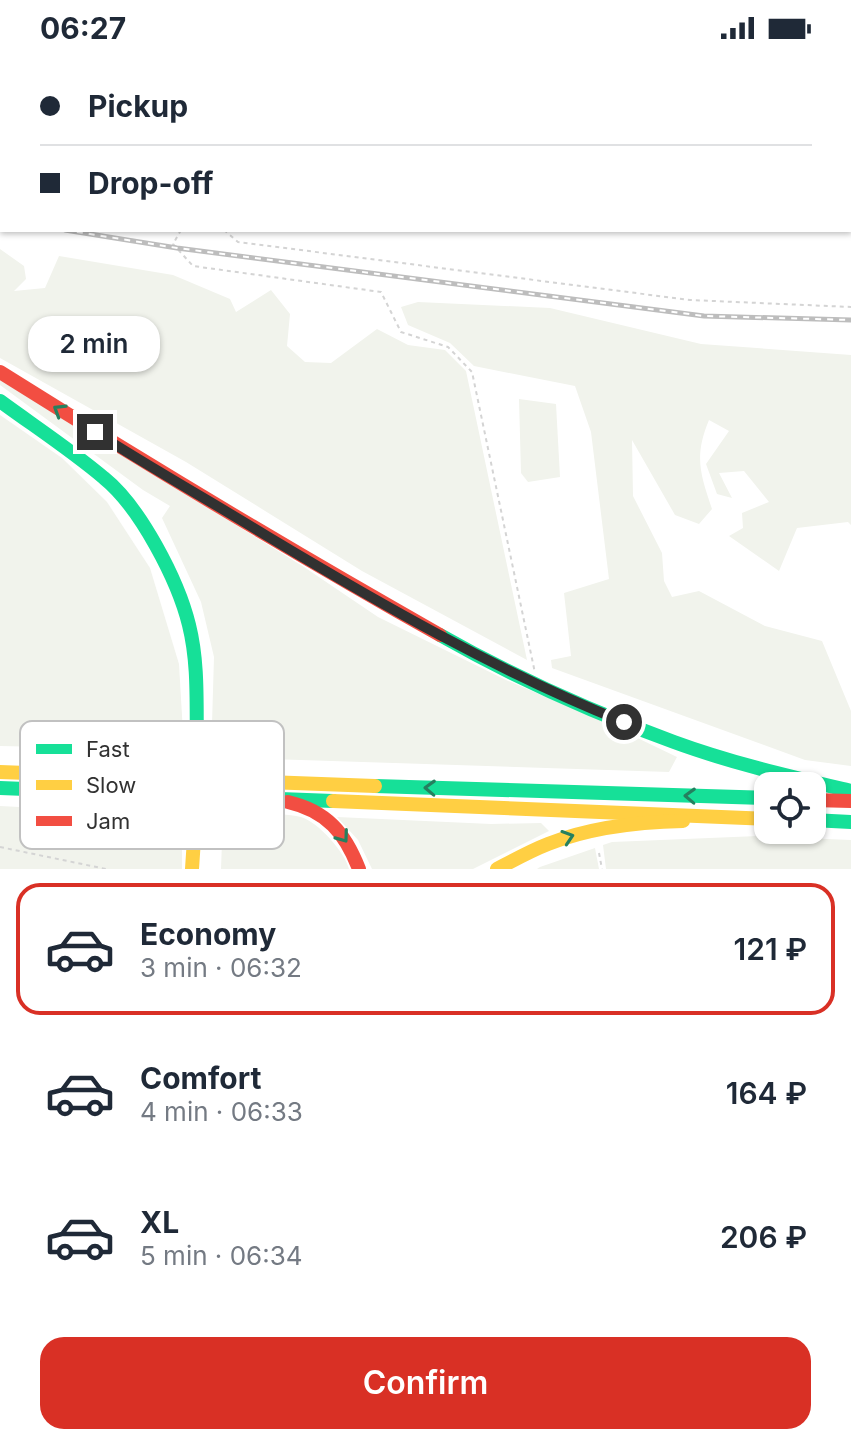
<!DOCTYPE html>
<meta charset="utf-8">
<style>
body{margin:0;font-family:Inter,sans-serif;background:#f2f2f3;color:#1f2937;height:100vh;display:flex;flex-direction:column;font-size:30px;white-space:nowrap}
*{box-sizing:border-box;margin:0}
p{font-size:26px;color:#747a83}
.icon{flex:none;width:44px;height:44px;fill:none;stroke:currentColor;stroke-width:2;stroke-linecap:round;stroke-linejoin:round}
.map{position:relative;height:813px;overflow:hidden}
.panel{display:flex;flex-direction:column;background:#fff;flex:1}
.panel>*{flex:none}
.top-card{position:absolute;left:0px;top:0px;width:852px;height:176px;box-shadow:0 2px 6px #0004;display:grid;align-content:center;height:176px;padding:0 40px;background:#fff}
.buttons{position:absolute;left:754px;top:716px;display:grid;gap:16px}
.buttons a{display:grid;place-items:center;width:72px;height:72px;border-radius:16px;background:#fff;box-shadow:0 2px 6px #0004;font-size:40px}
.end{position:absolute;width:36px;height:36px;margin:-18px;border:10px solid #313131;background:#fff;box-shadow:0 0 0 4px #fff}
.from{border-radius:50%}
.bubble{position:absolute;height:56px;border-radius:24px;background:#fff;box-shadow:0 2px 6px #0004;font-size:26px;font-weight:600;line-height:56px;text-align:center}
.top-card b{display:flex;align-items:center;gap:28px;height:76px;font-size:30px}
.top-card b+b{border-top:2px solid #e0e1e3}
.top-card i{width:20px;height:20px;background:#1f2937}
ul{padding:14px 0 0;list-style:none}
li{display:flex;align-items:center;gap:24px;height:132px;margin:0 16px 12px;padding:0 24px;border:4px solid transparent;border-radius:24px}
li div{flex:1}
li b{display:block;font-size:30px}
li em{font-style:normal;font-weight:600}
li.on{border-color:#d93025}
li>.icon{width:72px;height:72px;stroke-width:1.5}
.action{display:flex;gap:16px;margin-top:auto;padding:16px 40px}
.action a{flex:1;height:92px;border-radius:24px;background:#d93025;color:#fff;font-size:32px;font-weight:600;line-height:92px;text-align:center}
.status{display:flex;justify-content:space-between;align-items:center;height:56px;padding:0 40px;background:#fff;direction:ltr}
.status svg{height:22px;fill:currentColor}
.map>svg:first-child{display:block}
.green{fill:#f1f3ec}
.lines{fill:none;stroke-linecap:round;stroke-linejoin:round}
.path{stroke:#d4d4d4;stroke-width:2;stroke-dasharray:4 4;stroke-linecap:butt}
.lane{stroke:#d5d5d5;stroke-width:5}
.fast{stroke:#16e098;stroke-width:14}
.slow{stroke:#ffcf43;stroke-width:14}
.jam{stroke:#f24e42;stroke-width:14}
.rail-casing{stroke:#bdbdbd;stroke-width:5}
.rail{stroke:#fff;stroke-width:2;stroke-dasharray:6;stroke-linecap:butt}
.jam-bridge{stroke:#f24e42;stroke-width:14}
.oneway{stroke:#25805f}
.route{stroke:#313131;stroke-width:10}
.key{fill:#fff;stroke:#c1c1c1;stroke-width:2}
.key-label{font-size:22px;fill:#313131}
</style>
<div class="status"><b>06:27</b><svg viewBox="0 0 49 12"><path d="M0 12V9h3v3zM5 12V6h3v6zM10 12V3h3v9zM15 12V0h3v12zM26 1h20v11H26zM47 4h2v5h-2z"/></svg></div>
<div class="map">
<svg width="851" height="813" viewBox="0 0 851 813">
<rect width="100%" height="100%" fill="#fff"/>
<g class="green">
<polygon points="460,0 851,0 851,85 850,2 461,2"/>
<polygon points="0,193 24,210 26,223 14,235 45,232 59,200 173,219 230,243 236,256 271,234 290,258 287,290 305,306 331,307 377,273 408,289 445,294 466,315 527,604 362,515 186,406 0,302"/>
<path d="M418,246L550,252L701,288L851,299V469L848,466L797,472L779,515L729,480L743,472L742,457L769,446L744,415L719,417L732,442L717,438L706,408L729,375L709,364C694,400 700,417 712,453L699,468L675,459L632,384L633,440L662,497L664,525L672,541L699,535L765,570L822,585L851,655V710L805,704L552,612L551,604L571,600L564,537L609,523L591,376L575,330L474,310L450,287L408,269L401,251Z"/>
<polygon points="0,323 304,511 378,561 506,624 602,665 677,701 669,716 211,701 214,601 201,546 162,462 170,450 143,434 0,329"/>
<polygon points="519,343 556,348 560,421 528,426 521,417"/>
<polygon points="0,359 62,402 107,446 150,512 179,608 184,694 0,690"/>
<polygon points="0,750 175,759 182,779 182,813 0,813"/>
<path d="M261,756C274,758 288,758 301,761C318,766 345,796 349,813H221L223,758Z"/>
<polygon points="337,761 491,768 541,767 549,775 473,813 372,813 358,784"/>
<polygon points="758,780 851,784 851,813 606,813 603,789 612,786"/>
<polygon points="595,792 599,813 537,813 540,811"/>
</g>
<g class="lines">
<g class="path">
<polyline points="181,174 173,188 193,210 381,236 401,276 448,291 472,316 535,617"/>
<polyline points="224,174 238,186 690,244 851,251"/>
<polyline points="0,791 106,813"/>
<polyline points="599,797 602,813"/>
</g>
<polyline class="lane" points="58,0 59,2"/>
<g class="fast">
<path d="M0,345C34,370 71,394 104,422C140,451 178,524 189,569C199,609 196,651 197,692"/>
<path d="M440,579C514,621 594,657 674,686C731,707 792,721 851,735"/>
<polyline points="375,730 768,742"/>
<polyline points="0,732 333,745"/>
<polyline points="812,764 851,766"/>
</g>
<g class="slow">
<polyline points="0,716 375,730"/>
<polyline points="333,745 768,763"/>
<polyline points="192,813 195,768"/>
<path d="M497,813C514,804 530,795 548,788C591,771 637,766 683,765"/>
</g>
<g class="jam">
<path d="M0,316C145,407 291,495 440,579"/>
<polyline points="812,744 851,745"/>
<path d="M288,746C327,755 345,777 359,813"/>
</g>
<g class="rail-casing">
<g id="rail">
<polyline points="0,152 2,152"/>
<polyline points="65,174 177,192 704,260 851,264"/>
</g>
</g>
<use href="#rail" class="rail"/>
<polyline class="jam-bridge" points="195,768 197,692"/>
</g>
<defs><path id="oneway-chevron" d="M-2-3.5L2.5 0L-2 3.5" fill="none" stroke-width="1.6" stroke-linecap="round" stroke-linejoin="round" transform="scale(2)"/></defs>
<g class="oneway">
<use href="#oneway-chevron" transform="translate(59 354) rotate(-148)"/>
<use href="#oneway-chevron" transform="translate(430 732) rotate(-178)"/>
<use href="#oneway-chevron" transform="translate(690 740) rotate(-178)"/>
<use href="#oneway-chevron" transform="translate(343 781) rotate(54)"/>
<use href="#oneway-chevron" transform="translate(568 781) rotate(-18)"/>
</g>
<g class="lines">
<path class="route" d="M95,376C151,412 210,445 267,480C382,549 499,616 624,666"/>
</g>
<rect x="20" y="665" width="264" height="128" rx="12" class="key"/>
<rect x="36" y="688" width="36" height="10" fill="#16e098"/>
<rect x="36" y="724" width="36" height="10" fill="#ffcf43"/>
<rect x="36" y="760" width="36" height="10" fill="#f24e42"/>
<g class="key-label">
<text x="86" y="701">Fast</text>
<text x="86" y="737">Slow</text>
<text x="86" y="773">Jam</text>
</g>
</svg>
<div class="buttons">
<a><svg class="icon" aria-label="locate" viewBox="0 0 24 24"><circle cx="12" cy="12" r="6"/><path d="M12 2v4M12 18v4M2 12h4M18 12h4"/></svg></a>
</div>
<i class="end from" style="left:624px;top:666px"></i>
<i class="end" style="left:95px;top:376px"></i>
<div class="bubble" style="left:28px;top:260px;width:132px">2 min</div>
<div class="top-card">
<b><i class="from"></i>Pickup</b>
<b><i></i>Drop-off</b>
</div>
</div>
<section class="panel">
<ul>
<li class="on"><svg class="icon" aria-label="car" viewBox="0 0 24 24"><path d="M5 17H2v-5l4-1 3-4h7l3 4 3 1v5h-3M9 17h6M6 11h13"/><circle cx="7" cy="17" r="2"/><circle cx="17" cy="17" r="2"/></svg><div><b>Economy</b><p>3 min · 06:32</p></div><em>121 ₽</em></li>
<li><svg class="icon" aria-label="car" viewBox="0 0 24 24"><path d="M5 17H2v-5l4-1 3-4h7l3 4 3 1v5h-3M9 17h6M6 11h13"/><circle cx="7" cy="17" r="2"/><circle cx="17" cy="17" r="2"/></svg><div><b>Comfort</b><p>4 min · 06:33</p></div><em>164 ₽</em></li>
<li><svg class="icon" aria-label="car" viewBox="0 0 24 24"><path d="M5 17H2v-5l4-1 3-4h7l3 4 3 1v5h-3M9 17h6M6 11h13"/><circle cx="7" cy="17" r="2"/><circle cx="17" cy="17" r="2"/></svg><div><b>XL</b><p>5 min · 06:34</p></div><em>206 ₽</em></li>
</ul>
<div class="action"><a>Confirm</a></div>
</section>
